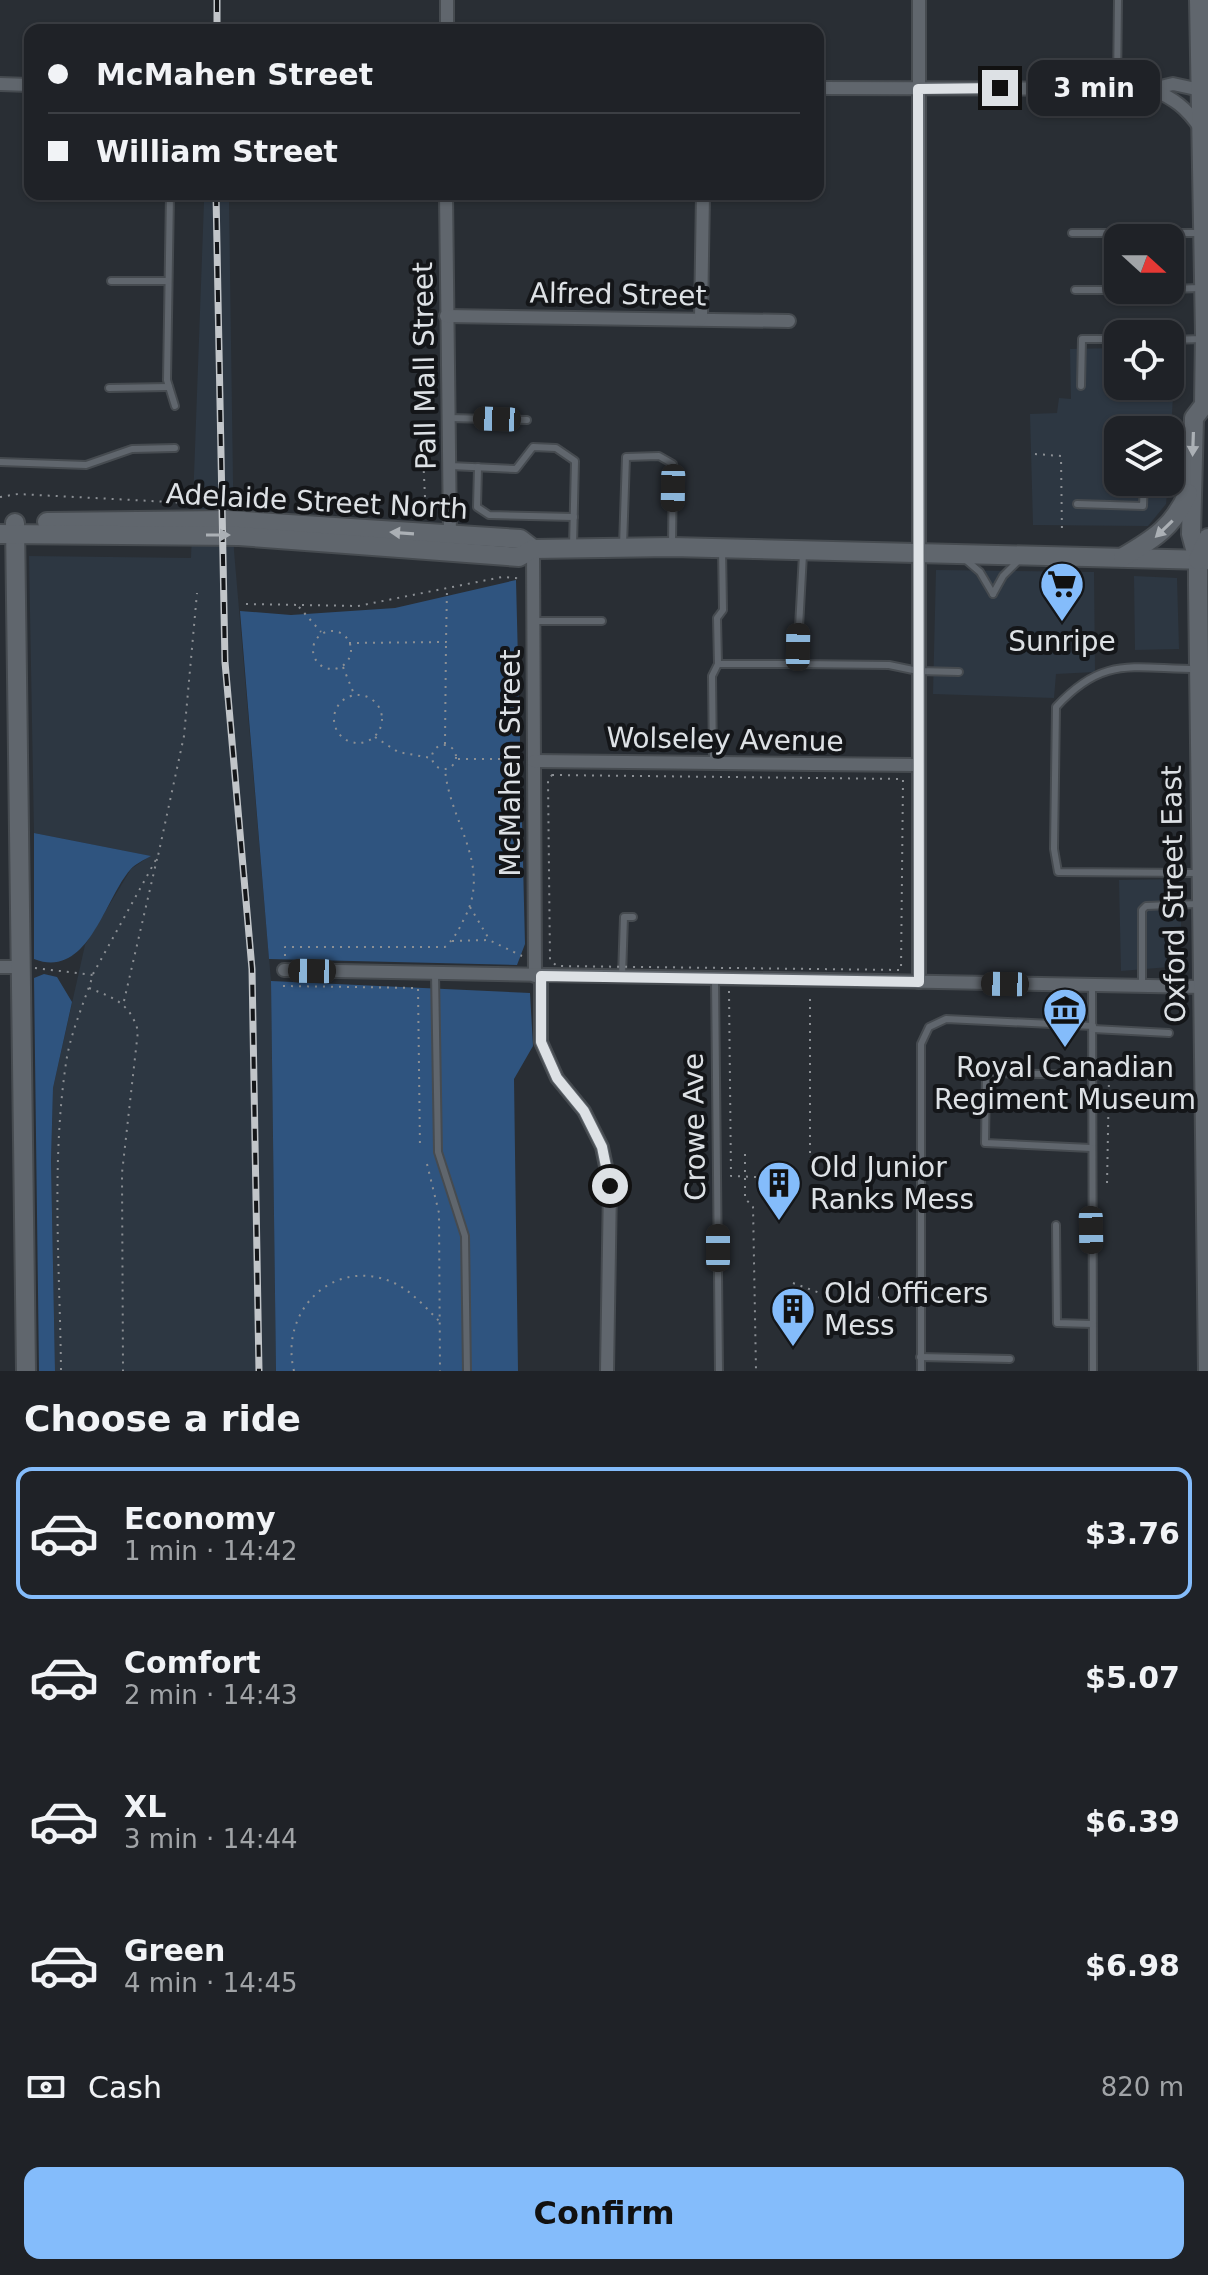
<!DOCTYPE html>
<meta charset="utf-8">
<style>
body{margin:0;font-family:"DejaVu Sans",sans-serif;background:#272a2f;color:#f1f3f6;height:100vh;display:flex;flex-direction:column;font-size:30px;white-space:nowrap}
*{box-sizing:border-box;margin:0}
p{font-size:26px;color:#a1a4a7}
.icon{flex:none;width:44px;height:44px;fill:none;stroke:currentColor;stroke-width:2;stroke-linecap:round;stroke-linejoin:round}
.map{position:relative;height:1371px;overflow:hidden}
.panel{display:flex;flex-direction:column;background:#1f2227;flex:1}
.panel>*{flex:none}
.top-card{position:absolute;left:24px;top:24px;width:800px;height:176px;border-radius:16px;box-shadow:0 2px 6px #0004,0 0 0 2px #3c3f44;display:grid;align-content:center;height:176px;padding:0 24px;background:#1f2227}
.needle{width:52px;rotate:111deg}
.controls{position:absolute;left:1104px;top:224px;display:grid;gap:16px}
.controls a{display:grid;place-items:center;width:80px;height:80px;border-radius:16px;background:#1f2227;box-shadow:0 2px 6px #0004,0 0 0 2px #3c3f44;font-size:40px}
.end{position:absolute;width:36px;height:36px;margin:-18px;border:10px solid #dde1e5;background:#111;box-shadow:0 0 0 4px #111}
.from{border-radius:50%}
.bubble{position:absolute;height:56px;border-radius:16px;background:#1f2227;box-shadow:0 2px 6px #0004,0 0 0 2px #3c3f44;font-size:26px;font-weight:700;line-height:56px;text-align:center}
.car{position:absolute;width:24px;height:48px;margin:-24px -12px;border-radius:10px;box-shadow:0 0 6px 2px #0007;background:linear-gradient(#222 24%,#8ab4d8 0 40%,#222 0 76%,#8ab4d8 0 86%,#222 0)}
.top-card b{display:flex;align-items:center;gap:28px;height:76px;font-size:30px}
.top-card b+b{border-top:2px solid #3c3f44}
.top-card i{width:20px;height:20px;background:#f1f3f6}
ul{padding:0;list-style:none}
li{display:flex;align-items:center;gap:24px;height:132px;margin:0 16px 12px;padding:0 8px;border:4px solid transparent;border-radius:16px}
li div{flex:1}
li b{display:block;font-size:30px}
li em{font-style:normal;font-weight:700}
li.on{border-color:#84bcfb}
li>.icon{width:72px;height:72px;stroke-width:1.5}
h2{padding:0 24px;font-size:36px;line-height:96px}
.pay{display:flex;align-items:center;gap:20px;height:88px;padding:0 24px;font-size:30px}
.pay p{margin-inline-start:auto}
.cta{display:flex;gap:16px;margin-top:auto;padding:16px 24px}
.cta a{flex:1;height:92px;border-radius:16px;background:#84bcfb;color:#111;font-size:32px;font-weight:700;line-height:92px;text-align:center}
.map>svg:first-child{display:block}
.built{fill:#2d3742}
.green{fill:#2f547f}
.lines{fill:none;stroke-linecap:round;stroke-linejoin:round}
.lane-casing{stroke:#464b50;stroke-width:10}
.street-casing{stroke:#464b50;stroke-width:16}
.secondary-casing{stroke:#464b50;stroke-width:22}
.path{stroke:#8b8f94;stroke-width:2;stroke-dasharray:2 6;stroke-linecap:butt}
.lane{stroke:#60666d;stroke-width:6}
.street{stroke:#60666d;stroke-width:12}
.secondary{stroke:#60666d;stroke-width:18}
.rail-casing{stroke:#c1c5c9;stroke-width:7}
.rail{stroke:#141619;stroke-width:4;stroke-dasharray:12;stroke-linecap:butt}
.oneway{fill:#abb0b5}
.route{stroke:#dde1e5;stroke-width:10}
.labels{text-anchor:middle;stroke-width:8;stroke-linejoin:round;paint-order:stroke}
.street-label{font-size:28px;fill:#dde1e5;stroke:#141619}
.poi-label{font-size:28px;fill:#dde1e5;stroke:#141619}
</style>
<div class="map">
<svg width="1208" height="1371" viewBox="0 0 1208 1371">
<rect width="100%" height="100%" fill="#292e34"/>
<g class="built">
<polygon points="229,201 234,551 271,981 276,1371 55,1371 51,1161 53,1088 85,945 131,869 150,856 34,833 29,556 191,558 204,202"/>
<polygon points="1118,348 1118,386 1170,386 1170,348 1176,348 1170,445 1170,430 1118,430 1118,482 1168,482 1166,504 1148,526 1033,525 1030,414 1057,413 1059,398 1071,399 1070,349"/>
<polygon points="936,570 1094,572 1095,672 1056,674 1054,698 933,694"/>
<polygon points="1134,576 1177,578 1179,649 1135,650"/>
<polygon points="1181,879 1181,966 1121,971 1119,880"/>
</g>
<g class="green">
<polygon points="516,580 525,944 517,965 269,959 240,611 291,615 395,608"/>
<path d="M34,833L151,856C144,860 135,864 130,870C104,900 88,980 34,959Z"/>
<polygon points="44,974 57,977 72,1002 53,1088 51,1161 55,1371 39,1371 34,978"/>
<polygon points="271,981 530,993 533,1046 514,1079 518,1371 276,1371"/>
</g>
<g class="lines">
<g class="lane-casing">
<g id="lane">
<polyline points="1117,88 1118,0"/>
<polyline points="170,194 167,380 175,406"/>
<polyline points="1072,233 1199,233"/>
<polyline points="111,281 168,281"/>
<polyline points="1170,289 1200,288"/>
<polyline points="1075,290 1118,290"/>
<polyline points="1170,340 1202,339"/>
<polyline points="1081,386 1082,339 1118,339"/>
<polyline points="109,388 169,387"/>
<polyline points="449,418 527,420"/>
<polyline points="0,462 86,465 132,449 175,448"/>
<polyline points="450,466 516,469 533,447 556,448 575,461 573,547"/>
<polyline points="478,467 477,507 489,515 574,517"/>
<polyline points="1077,504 1143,506 1144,482"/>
<polyline points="623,546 626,457 659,456 673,464 672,545"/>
<polyline points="722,549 723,610 717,618 718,664 797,664"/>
<polyline points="803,554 797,664 889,665 918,671 959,672"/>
<polyline points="966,560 980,572 993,594"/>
<polyline points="993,594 1003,576 1020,559"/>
<polyline points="533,621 602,621"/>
<polyline points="713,763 712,676 718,664"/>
<path d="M1197,873L1058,872L1054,849L1056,707C1104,655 1132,669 1198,669"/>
<polyline points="435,973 438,1152 465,1236 467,1371"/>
<polyline points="622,976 624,917 633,917"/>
<polyline points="715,979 719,1371"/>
<polyline points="1092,985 1093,1371"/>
<polyline points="1142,985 1142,910 1146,906 1198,904"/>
<polyline points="1093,1029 1169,1033"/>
<polyline points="1091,1148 985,1143 986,1073 1092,1075"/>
<polyline points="1056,1225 1057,1323 1092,1324"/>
<polyline points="920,1357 1010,1359"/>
<polyline points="921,1371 921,1044 929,1027 946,1019 1093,1026"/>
</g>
</g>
<g class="street-casing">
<g id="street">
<polyline points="919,0 919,982"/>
<polyline points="447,30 447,0"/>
<polyline points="0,84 30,85"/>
<polyline points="818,88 1152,89 1173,84 1205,91"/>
<path d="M1152,89C1174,99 1186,107 1200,128"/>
<polyline points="446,194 450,536"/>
<polyline points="446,316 789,321"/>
<polyline points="701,319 703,194"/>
<polyline points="533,549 535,976"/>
<polyline points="534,761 916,765"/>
<polyline points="0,967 23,967"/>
<polyline points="284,970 1202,987"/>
<polyline points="541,976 541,1042 557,1078 584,1111 602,1147 610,1186 607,1371"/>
</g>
</g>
<g class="secondary-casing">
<g id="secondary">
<polyline points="1199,0 1205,334 1204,405 1194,418 1191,534 1198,560 1198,586 1208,1371"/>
<polyline points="47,522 227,520 520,539 533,549"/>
<polyline points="15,523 26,1371"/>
<polyline points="0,534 239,536 519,557 533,549 672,547 1208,560"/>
<path d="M1123,557C1154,539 1174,526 1188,493"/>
<polyline points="1198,560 1208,538"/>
</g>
</g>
<g class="path">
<polyline points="1035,454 1061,456 1062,534"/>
<polyline points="423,455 426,518"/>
<polyline points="0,497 18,494 208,504"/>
<polyline points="246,604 358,606 502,577 516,578 520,582"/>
<polyline points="299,607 321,632"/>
<circle cx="332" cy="650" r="19"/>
<polyline points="349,643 446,642 447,589"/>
<polyline points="343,667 354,694"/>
<circle cx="358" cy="719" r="24"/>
<polyline points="375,737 398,752 431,758"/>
<polyline points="445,744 446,642"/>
<circle cx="444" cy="757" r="12"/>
<polyline points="458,759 519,759"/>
<polygon points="552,775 903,779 901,970 557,966 550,960 548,780"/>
<polyline points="470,907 489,939"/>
<polyline points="452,941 489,940 522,956"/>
<path d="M285,956V947H445C455,938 459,929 465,917C492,864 449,821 445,769"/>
<path d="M35,968L93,975C84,1003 70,1034 66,1063C51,1164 60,1269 61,1371"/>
<polyline points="93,974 158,856 184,736 197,593"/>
<polyline points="283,986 418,988 420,1149"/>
<path d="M89,988C114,998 130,1003 138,1031L122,1173L123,1371"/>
<polyline points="729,991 731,1176 756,1177"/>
<polyline points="124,1001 157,859"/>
<polyline points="1103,1071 1109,1079 1107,1184"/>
<polyline points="745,1154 745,1199 753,1206 756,1371"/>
<polyline points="427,1164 439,1213 440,1371"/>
<polyline points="810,1169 810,994"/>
<polyline points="793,1283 836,1299 910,1296"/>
<path d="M294,1371C279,1311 333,1257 392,1282C411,1290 426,1308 440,1322"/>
</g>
<use href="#lane" class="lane"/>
<use href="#street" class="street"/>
<use href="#secondary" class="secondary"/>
<g class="rail-casing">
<g id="rail">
<polyline points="217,0 217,30"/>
<polyline points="216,194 225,662 252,969 259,1371"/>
</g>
</g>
<use href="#rail" class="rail"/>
</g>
<defs><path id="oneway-solid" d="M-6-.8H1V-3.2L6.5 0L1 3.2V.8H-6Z" transform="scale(2)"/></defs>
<g class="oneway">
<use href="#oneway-solid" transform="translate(1193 444) rotate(92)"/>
<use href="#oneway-solid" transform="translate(1164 529) rotate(136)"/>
<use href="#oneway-solid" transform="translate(402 533) rotate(-176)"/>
<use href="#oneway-solid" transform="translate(218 535)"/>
</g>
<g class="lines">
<polyline class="route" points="610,1186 602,1147 584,1111 557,1078 541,1042 541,976 919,982 918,89 1000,88"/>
</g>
<defs>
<g id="supermarket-pin" transform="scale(2.3)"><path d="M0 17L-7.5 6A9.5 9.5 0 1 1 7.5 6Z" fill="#84bcfb" stroke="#141619"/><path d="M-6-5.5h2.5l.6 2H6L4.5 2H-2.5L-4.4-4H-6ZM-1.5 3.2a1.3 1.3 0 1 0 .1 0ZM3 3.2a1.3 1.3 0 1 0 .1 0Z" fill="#111"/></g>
<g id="museum-pin" transform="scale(2.3)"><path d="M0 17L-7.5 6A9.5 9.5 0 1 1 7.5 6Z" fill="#84bcfb" stroke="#141619"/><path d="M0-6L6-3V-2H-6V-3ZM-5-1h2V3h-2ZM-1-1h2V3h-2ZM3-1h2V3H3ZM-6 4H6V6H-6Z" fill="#111"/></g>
<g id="building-pin" transform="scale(2.3)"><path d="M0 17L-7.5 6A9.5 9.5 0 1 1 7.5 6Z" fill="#84bcfb" stroke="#141619"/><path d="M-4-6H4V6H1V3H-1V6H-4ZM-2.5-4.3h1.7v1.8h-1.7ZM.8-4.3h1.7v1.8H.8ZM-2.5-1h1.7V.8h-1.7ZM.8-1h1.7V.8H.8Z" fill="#111"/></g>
</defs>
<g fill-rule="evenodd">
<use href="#supermarket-pin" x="1062" y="584"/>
<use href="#museum-pin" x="1065" y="1010"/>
<use href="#building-pin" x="779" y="1183"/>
<use href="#building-pin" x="793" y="1309"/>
</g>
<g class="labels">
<g class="street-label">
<text transform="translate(618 294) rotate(1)" y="10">Alfred Street</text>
<text transform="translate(424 366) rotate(-91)" y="10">Pall Mall Street</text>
<text transform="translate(317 501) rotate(3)" y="10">Adelaide Street North</text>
<text transform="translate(725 739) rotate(1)" y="10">Wolseley Avenue</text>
<text transform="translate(510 763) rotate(-90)" y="10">McMahen Street</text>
<text transform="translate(1173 894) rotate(-91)" y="10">Oxford Street East</text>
<text transform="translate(694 1127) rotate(-91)" y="10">Crowe Ave</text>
</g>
<g class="poi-label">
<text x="1062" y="651">Sunripe</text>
<text x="1065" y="1077">Royal Canadian<tspan x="1065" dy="32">Regiment Museum</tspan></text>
<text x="810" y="1177" text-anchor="start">Old Junior<tspan x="810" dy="32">Ranks Mess</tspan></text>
<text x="824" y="1303" text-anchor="start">Old Officers<tspan x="824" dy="32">Mess</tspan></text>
</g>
</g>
</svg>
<div class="controls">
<a><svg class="needle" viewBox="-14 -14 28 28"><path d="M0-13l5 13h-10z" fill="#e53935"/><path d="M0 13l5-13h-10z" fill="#a1a4a7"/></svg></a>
<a><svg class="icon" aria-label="locate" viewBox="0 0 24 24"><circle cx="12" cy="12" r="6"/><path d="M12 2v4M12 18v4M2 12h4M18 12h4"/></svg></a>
<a><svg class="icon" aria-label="layers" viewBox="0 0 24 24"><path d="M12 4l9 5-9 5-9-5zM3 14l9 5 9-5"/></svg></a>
</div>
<i class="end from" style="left:610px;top:1186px"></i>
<i class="end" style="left:1000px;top:88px"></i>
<div class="bubble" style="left:1028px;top:60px;width:132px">3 min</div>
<i class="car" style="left:497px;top:419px;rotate:272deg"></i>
<i class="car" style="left:673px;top:488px;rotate:181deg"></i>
<i class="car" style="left:798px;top:647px;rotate:1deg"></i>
<i class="car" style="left:312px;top:971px;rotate:271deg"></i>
<i class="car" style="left:1005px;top:984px;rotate:271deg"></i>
<i class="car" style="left:1091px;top:1230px;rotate:179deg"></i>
<i class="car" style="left:718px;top:1248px;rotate:0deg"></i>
<div class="top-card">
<b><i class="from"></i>McMahen Street</b>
<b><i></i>William Street</b>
</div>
</div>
<section class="panel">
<h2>Choose a ride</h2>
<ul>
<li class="on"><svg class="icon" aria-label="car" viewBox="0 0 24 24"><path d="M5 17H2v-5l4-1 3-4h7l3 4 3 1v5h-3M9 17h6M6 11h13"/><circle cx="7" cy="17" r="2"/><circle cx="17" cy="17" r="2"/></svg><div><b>Economy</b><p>1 min · 14:42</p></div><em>$3.76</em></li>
<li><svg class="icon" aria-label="car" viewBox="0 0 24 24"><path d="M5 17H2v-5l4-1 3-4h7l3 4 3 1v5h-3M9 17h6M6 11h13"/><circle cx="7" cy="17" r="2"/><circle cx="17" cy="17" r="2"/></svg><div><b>Comfort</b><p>2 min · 14:43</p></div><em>$5.07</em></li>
<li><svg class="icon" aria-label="car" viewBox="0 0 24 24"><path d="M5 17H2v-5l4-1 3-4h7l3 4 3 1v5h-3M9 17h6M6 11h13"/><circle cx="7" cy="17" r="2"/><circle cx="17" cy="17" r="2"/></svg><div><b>XL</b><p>3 min · 14:44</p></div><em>$6.39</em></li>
<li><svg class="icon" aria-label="car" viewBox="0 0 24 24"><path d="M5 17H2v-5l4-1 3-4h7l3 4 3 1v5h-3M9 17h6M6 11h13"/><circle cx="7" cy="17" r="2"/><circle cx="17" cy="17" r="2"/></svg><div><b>Green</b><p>4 min · 14:45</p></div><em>$6.98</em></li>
</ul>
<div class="pay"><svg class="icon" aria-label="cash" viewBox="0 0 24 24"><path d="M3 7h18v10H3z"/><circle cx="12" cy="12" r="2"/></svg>Cash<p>820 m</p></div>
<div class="cta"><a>Confirm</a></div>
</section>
